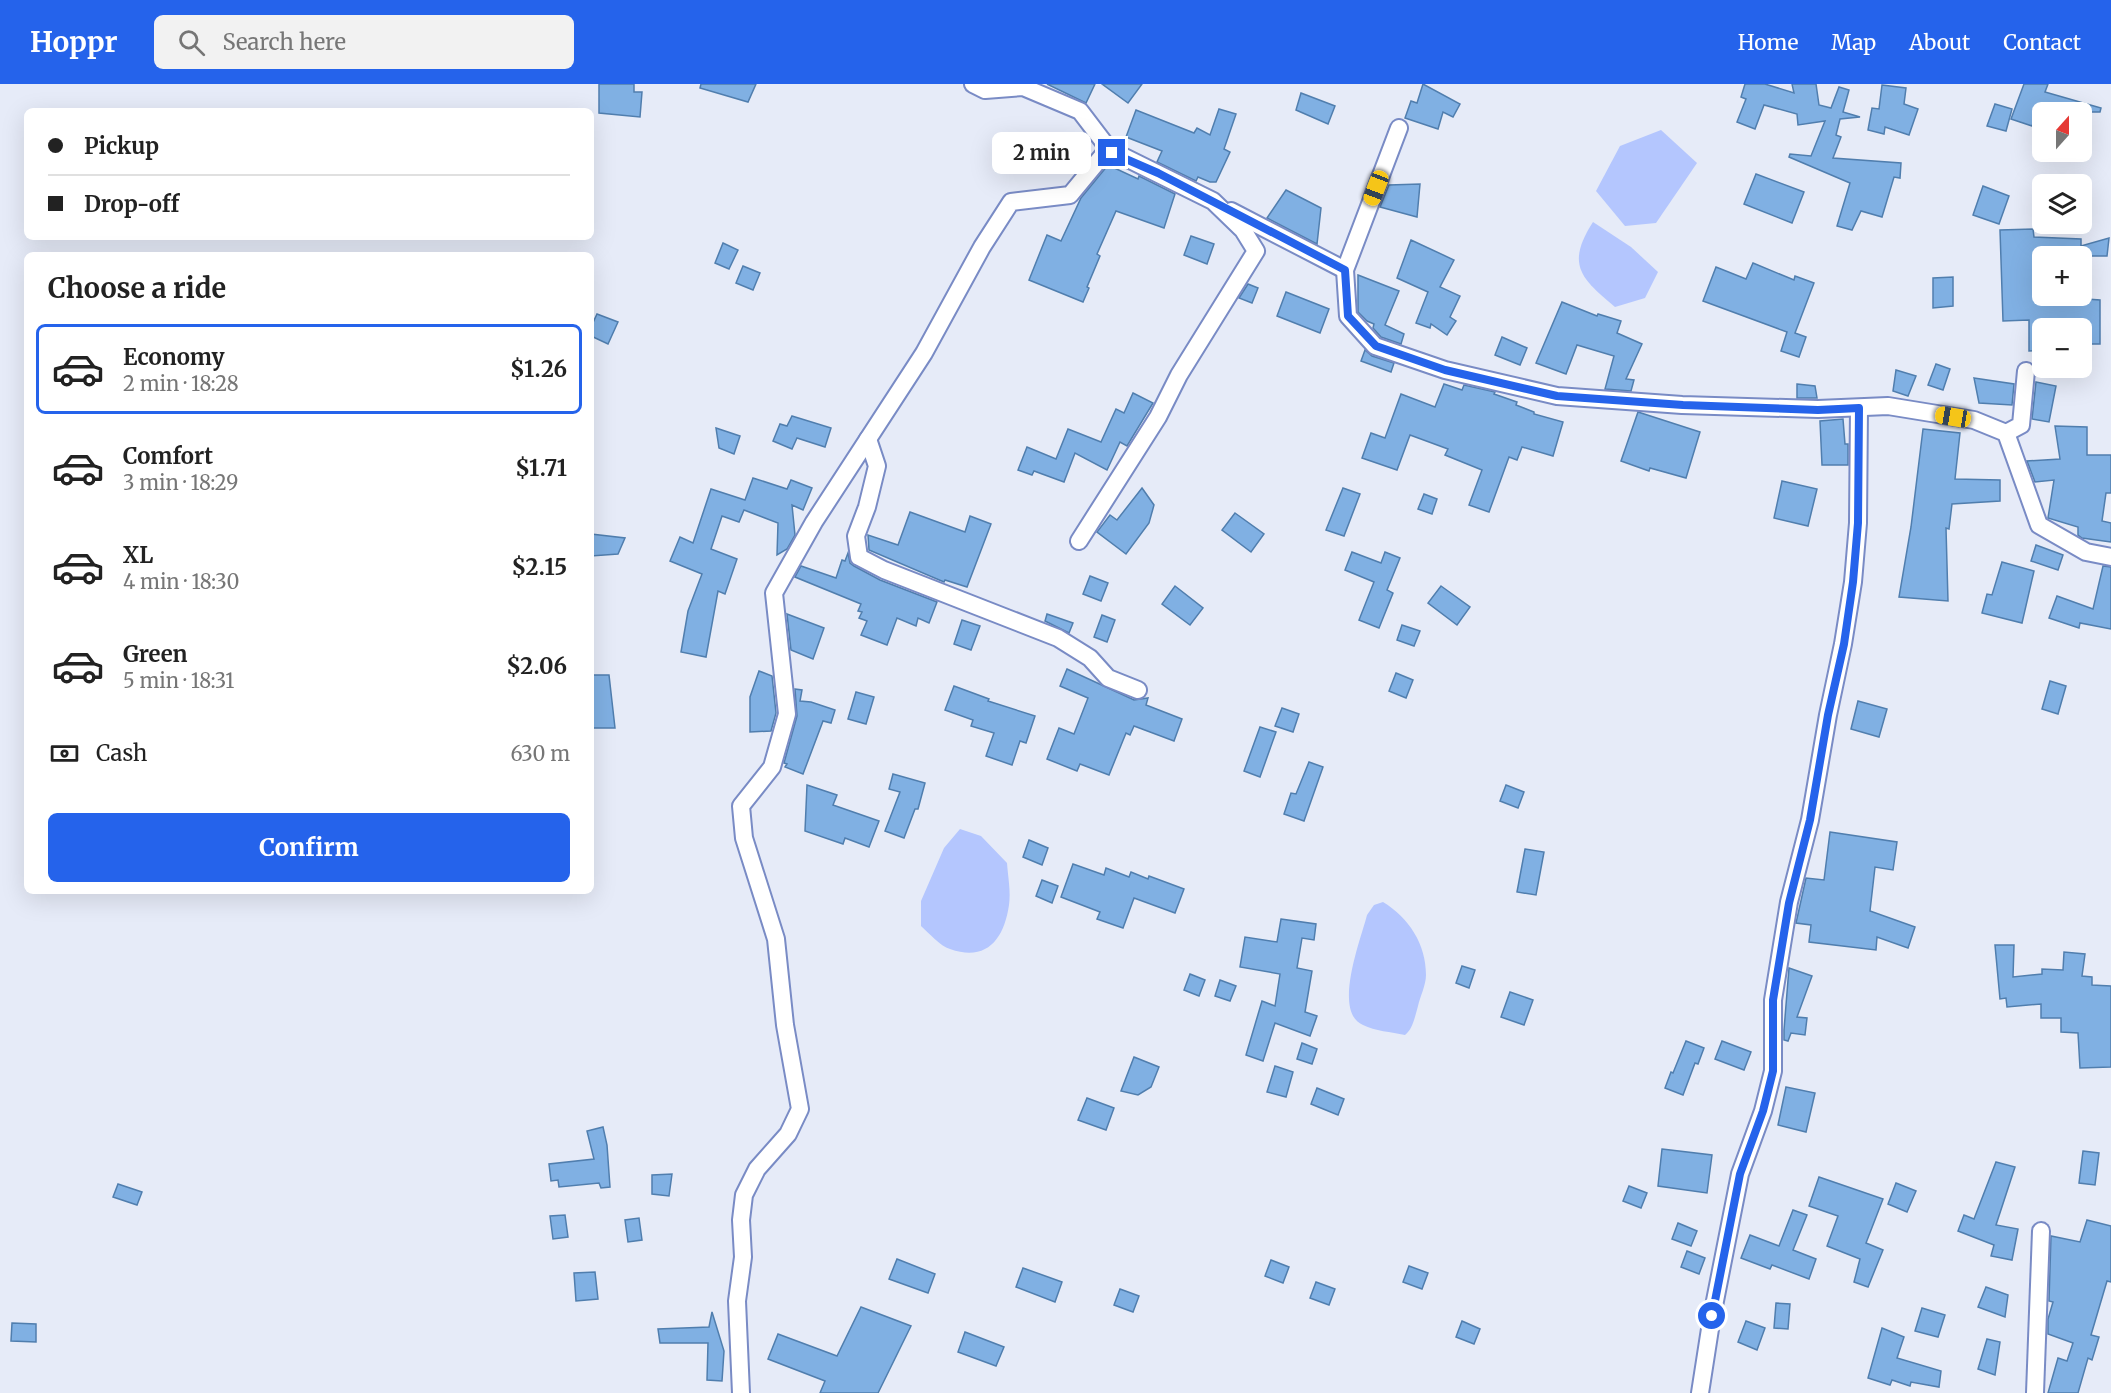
<!DOCTYPE html>
<meta charset="utf-8">
<style>
body{margin:0;font-family:Merriweather,serif;background:#f2f2f2;color:#222;height:100vh;display:flex;flex-direction:column;font-size:22px;white-space:nowrap}
*{box-sizing:border-box;margin:0}
p{font-size:20px;color:#767676}
.icon{flex:none;width:33px;height:33px;fill:none;stroke:currentColor;stroke-width:2;stroke-linecap:round;stroke-linejoin:round}
.map{position:relative;flex:1;overflow:hidden}
.panel{position:absolute;left:24px;top:168px;width:570px;height:642px;display:flex;flex-direction:column;background:#fff;border-radius:9px;box-shadow:0 6px 24px #0002}
.panel>*{flex:none}
.hud{position:absolute;left:24px;top:24px;width:570px;height:132px;border-radius:9px;box-shadow:0 6px 24px #0002;display:grid;align-content:center;height:132px;padding:0 24px;background:#fff}
.needle{width:39px;rotate:21deg}
.tools{position:absolute;left:2032px;top:18px;display:grid;gap:12px}
.tools a{display:grid;place-items:center;width:60px;height:60px;border-radius:9px;background:#fff;box-shadow:0 6px 24px #0002;font-size:30px}
.end{position:absolute;width:27px;height:27px;margin:-14px;border:8px solid #2563eb;background:#fff;box-shadow:0 0 0 3px #fff}
.from{border-radius:50%}
.bubble{position:absolute;height:42px;border-radius:9px;background:#fff;box-shadow:0 6px 24px #0002;font-size:20px;font-weight:700;line-height:42px;text-align:center}
.car{position:absolute;width:18px;height:36px;margin:-18px -9px;border-radius:8px;box-shadow:0 0 4px 2px #0007;background:linear-gradient(#f5c518 24%,#345 0 40%,#f5c518 0 76%,#345 0 86%,#f5c518 0)}
.hud b{display:flex;align-items:center;gap:21px;height:57px;font-size:22px}
.hud b+b{border-top:2px solid #e0e0e0}
.hud i{width:15px;height:15px;background:#222}
ul{padding:0;list-style:none}
li{display:flex;align-items:center;gap:18px;height:90px;margin:0 12px 9px;padding:0 12px;border:3px solid transparent;border-radius:9px}
li div{flex:1}
li b{display:block;font-size:22px}
li em{font-style:normal;font-weight:700}
li.on{border-color:#2563eb}
li>.icon{width:54px;height:54px;stroke-width:1.5}
h2{padding:0 24px;font-size:27px;line-height:72px}
.pay{display:flex;align-items:center;gap:15px;height:66px;padding:0 24px;font-size:22px}
.pay p{margin-inline-start:auto}
.button{display:flex;gap:12px;margin-top:auto;padding:12px 24px}
.button a{flex:1;height:69px;border-radius:9px;background:#2563eb;color:#fff;font-size:24px;font-weight:700;line-height:69px;text-align:center}
header{display:flex;align-items:center;gap:36px;box-sizing:border-box;height:84px;padding:0 30px;background:#2563eb;color:#fff}
header strong{font-size:28px}
nav{display:flex;gap:33px;margin-inline-start:auto;font-size:21px}
.search{width:420px;height:54px;background:#f2f2f2;display:flex;align-items:center;gap:15px;box-sizing:border-box;padding:0 21px;border-radius:9px;color:#767676;font-size:22px}
.map>svg:first-child{display:block}
.water{fill:#b4c6fe}
.building{fill:#80b0e3;stroke:#507eae;stroke-width:1.5}
.lines{fill:none;stroke-linecap:round;stroke-linejoin:round}
.minor-casing{stroke:#798bc5;stroke-width:20}
.minor{stroke:#fff;stroke-width:16}
.route{stroke:#2563eb;stroke-width:8}
</style>
<header>
<strong>Hoppr</strong>
<div class="search"><svg class="icon" aria-label="search" viewBox="0 0 24 24"><circle cx="10" cy="10" r="6"/><path d="M15 15l6 6"/></svg>Search here</div>
<nav><a>Home</a><a>Map</a><a>About</a><a>Contact</a></nav>
</header>
<div class="map">
<svg width="2111" height="1309" viewBox="0 0 2111 1309">
<rect width="100%" height="100%" fill="#e6ebf8"/>
<g class="water">
<polygon points="1661,46 1697,79 1656,139 1625,142 1596,107 1620,62"/>
<path d="M1593,138L1631,163L1658,188L1645,214L1615,223C1580,194 1566,180 1593,138Z"/>
<path d="M960,745L981,752L1007,779C1008,793 1011,808 1009,821C1004,855 987,878 950,865C940,862 929,849 921,842V817L944,764Z"/>
<path d="M1383,818C1409,834 1426,860 1426,891C1426,901 1420,913 1418,922C1415,932 1413,945 1405,951C1391,948 1375,947 1363,941C1332,928 1361,855 1367,831L1374,821Z"/>
</g>
<g class="building">
<polygon points="599,0 634,0 634,8 642,8 640,33 599,29"/>
<polygon points="701,0 756,0 748,18 700,4"/>
<polygon points="1047,0 1095,0 1086,19"/>
<polygon points="1102,0 1142,0 1128,19"/>
<polygon points="1423,0 1460,20 1453,33 1443,28 1438,45 1405,34 1411,17 1417,19"/>
<polygon points="1745,0 1765,0 1794,9 1792,0 1816,0 1819,21 1831,24 1839,3 1849,6 1843,28 1860,33 1840,35 1836,51 1841,53 1833,74 1901,79 1900,94 1894,93 1882,133 1861,127 1852,146 1837,142 1850,99 1789,73 1790,70 1811,72 1825,37 1798,41 1797,30 1764,21 1755,45 1737,38 1746,15 1741,13"/>
<polygon points="2024,0 2048,0 2045,8 2101,24 2100,28 2037,28 2032,42 2011,35"/>
<polygon points="1882,1 1906,4 1904,20 1918,25 1909,51 1885,43 1884,50 1868,46 1872,24 1879,25"/>
<polygon points="1301,9 1335,22 1328,40 1296,26"/>
<polygon points="1995,20 2012,25 2006,47 1987,42"/>
<polygon points="1219,25 1236,30 1224,65 1230,68 1216,98 1210,98 1198,93 1196,97 1157,78 1162,67 1126,53 1136,26 1194,49 1197,44 1210,51"/>
<polygon points="1108,81 1138,95 1139,92 1175,110 1164,144 1116,127 1097,170 1100,172 1087,203 1089,204 1083,218 1029,196 1047,151 1061,157 1081,114"/>
<polygon points="1756,90 1804,108 1792,139 1744,120"/>
<polygon points="1420,100 1417,133 1380,123 1389,101"/>
<polygon points="1983,102 2009,112 1999,140 1973,131"/>
<polygon points="1286,106 1321,124 1317,160 1267,134"/>
<polygon points="2033,145 2034,153 2081,155 2081,162 2109,154 2107,172 2043,172 2043,212 2100,216 2100,260 2082,260 2082,244 2043,244 2043,266 2029,267 2029,236 2003,237 2000,146"/>
<polygon points="1191,152 1214,160 1207,180 1184,171"/>
<polygon points="1411,156 1454,176 1440,203 1460,212 1450,233 1456,237 1447,251 1431,240 1430,244 1416,239 1428,208 1397,194"/>
<polygon points="723,159 738,166 729,185 715,179"/>
<polygon points="1753,179 1794,196 1795,192 1814,199 1795,249 1806,253 1799,273 1781,267 1787,248 1703,217 1716,183 1746,195"/>
<polygon points="743,182 760,189 753,206 736,199"/>
<polygon points="1358,191 1399,207 1385,241 1404,250 1401,260 1381,253 1373,244 1374,240 1367,237 1358,228"/>
<polygon points="1953,193 1953,222 1933,224 1933,194"/>
<polygon points="1248,200 1258,204 1252,219 1239,214"/>
<polygon points="1286,208 1329,225 1320,249 1277,232"/>
<polygon points="1562,218 1597,232 1598,230 1621,237 1617,249 1642,260 1626,295 1634,296 1631,307 1605,305 1614,272 1577,261 1566,290 1536,279"/>
<polygon points="597,230 618,238 608,260 591,252 591,243"/>
<polygon points="1502,253 1527,264 1520,281 1495,271"/>
<polygon points="1365,266 1372,272 1394,279 1391,288 1361,277"/>
<polygon points="1936,280 1950,285 1943,306 1928,301"/>
<polygon points="1896,286 1916,292 1908,312 1893,307"/>
<polygon points="1974,294 2014,300 2012,321 1979,319"/>
<polygon points="2036,298 2056,302 2049,338 2032,335"/>
<polygon points="1444,300 1462,306 1464,301 1495,308 1494,310 1517,318 1516,321 1534,328 1534,330 1563,338 1553,372 1522,363 1517,376 1509,373 1489,428 1469,421 1482,386 1445,371 1448,365 1410,351 1397,386 1362,374 1371,349 1385,354 1401,310 1435,323"/>
<polygon points="1797,300 1815,302 1817,314 1797,314"/>
<polygon points="1133,309 1153,319 1127,362 1120,358 1107,386 1075,369 1064,398 1034,387 1032,391 1018,386 1027,363 1056,375 1068,345 1101,358 1116,325 1124,329"/>
<polygon points="1638,328 1700,348 1686,394 1650,384 1649,387 1621,377"/>
<polygon points="792,332 831,344 825,363 797,354 792,365 773,357 780,340 787,342"/>
<polygon points="1843,335 1845,360 1848,360 1848,381 1822,381 1820,337"/>
<polygon points="2055,342 2087,343 2087,371 2111,371 2111,409 2106,409 2102,437 2111,439 2111,458 2082,454 2078,451 2078,443 2048,434 2054,396 2035,398 2027,377 2060,375"/>
<polygon points="716,344 740,352 734,370 719,364"/>
<polygon points="1923,345 1960,349 1955,395 2000,396 2000,417 1952,420 1949,445 1946,444 1948,517 1899,513 1911,443"/>
<polygon points="753,394 787,405 791,396 812,404 803,426 792,421 795,451 787,465 777,471 778,439 744,426 739,438 722,432 711,465 737,475 725,510 718,507 706,573 681,568 688,527 702,490 670,477 680,453 693,459 711,405 745,416"/>
<polygon points="1782,397 1817,405 1808,442 1774,434"/>
<polygon points="1142,404 1154,421 1149,439 1126,470 1097,448 1110,431 1117,436"/>
<polygon points="1343,404 1360,410 1344,452 1326,446"/>
<polygon points="1424,410 1437,415 1432,430 1418,425"/>
<polygon points="910,428 965,448 970,432 991,440 967,503 945,496 944,498 869,466 868,451 898,461"/>
<polygon points="1235,429 1264,450 1251,468 1222,446"/>
<polygon points="591,450 625,454 618,470 591,472"/>
<polygon points="2036,461 2063,471 2058,486 2031,477"/>
<polygon points="1352,468 1381,479 1385,468 1400,474 1387,506 1393,509 1379,544 1359,536 1374,498 1345,486"/>
<polygon points="848,469 850,479 854,482 880,496 937,518 929,539 918,534 916,542 897,534 887,561 861,551 867,537 859,534 862,528 858,527 861,520 795,493 801,482 836,494 842,476 845,477"/>
<polygon points="2002,478 2034,487 2022,539 1982,529 1987,510 1992,511"/>
<polygon points="2103,482 2111,483 2111,545 2080,539 2079,544 2049,534 2057,512 2093,525"/>
<polygon points="1090,492 1108,499 1101,517 1083,510"/>
<polygon points="1175,502 1203,524 1190,541 1162,520"/>
<polygon points="1441,502 1470,523 1457,541 1428,519"/>
<polygon points="787,530 824,544 813,575 791,566"/>
<polygon points="1047,530 1073,539 1069,549 1045,537"/>
<polygon points="1102,531 1115,536 1107,558 1094,553"/>
<polygon points="962,536 980,542 971,566 954,560"/>
<polygon points="1402,541 1420,547 1414,562 1397,556"/>
<polygon points="1067,585 1134,616 1148,614 1146,621 1182,635 1174,657 1134,642 1130,651 1126,649 1109,691 1080,680 1077,687 1047,675 1059,644 1074,650 1088,614 1060,602"/>
<polygon points="759,587 772,592 776,629 771,647 750,648 750,613"/>
<polygon points="1396,589 1413,596 1406,614 1389,607"/>
<polygon points="591,591 609,591 615,644 591,644"/>
<polygon points="2050,597 2066,602 2058,630 2042,625"/>
<polygon points="954,602 989,615 988,617 1035,632 1026,659 1020,657 1012,681 986,672 994,649 971,642 973,636 945,626"/>
<polygon points="795,605 802,606 800,617 811,618 835,626 831,639 823,637 803,690 785,683 787,680 784,679 797,632"/>
<polygon points="856,608 874,613 866,640 848,635"/>
<polygon points="1858,617 1887,625 1879,653 1851,645"/>
<polygon points="1282,624 1299,630 1293,648 1275,642"/>
<polygon points="1260,643 1276,648 1260,693 1244,687"/>
<polygon points="1309,678 1323,683 1304,737 1284,730 1291,709 1296,710"/>
<polygon points="893,690 925,699 918,725 915,725 904,754 885,747 900,708 889,705"/>
<polygon points="807,701 837,711 833,721 879,737 869,763 845,754 843,760 805,747"/>
<polygon points="1506,701 1524,708 1518,724 1500,717"/>
<polygon points="1830,748 1897,758 1893,786 1875,783 1870,827 1915,843 1908,864 1877,853 1876,866 1809,858 1811,841 1796,839 1806,794 1824,796"/>
<polygon points="1029,756 1048,764 1042,781 1023,773"/>
<polygon points="1525,765 1544,768 1536,811 1517,808"/>
<polygon points="1073,780 1104,791 1106,784 1129,793 1131,788 1148,795 1149,792 1184,805 1175,829 1134,814 1123,844 1097,835 1100,828 1061,813"/>
<polygon points="1042,796 1058,802 1052,819 1036,812"/>
<polygon points="1281,835 1316,840 1314,856 1302,854 1297,884 1312,887 1305,928 1317,932 1310,952 1275,939 1263,977 1246,971 1262,917 1275,922 1280,890 1240,883 1245,853 1277,858"/>
<polygon points="1995,861 2014,861 2013,893 2042,890 2042,885 2063,886 2064,868 2085,870 2082,892 2092,893 2092,901 2111,902 2111,983 2080,984 2078,949 2061,948 2061,934 2041,934 2041,920 2007,923 2006,914 2000,915"/>
<polygon points="1462,882 1475,886 1469,904 1456,899"/>
<polygon points="1789,884 1812,892 1797,933 1807,934 1805,951 1791,949 1788,957 1784,956 1784,946"/>
<polygon points="1190,890 1205,896 1199,912 1184,906"/>
<polygon points="1220,896 1236,902 1230,917 1215,912"/>
<polygon points="1510,908 1533,916 1524,941 1501,933"/>
<polygon points="1686,957 1704,964 1698,980 1695,979 1683,1011 1665,1004 1671,988 1673,989"/>
<polygon points="1722,957 1751,968 1744,986 1715,975"/>
<polygon points="1302,959 1317,965 1312,980 1297,975"/>
<polygon points="1134,973 1159,983 1151,1003 1138,1011 1121,1007"/>
<polygon points="1275,982 1293,988 1286,1013 1267,1008"/>
<polygon points="1786,1003 1815,1009 1806,1048 1778,1041"/>
<polygon points="1317,1004 1344,1015 1338,1031 1311,1020"/>
<polygon points="1087,1014 1114,1024 1106,1046 1078,1036"/>
<polygon points="603,1043 607,1061 610,1103 601,1104 599,1099 559,1103 558,1096 551,1097 549,1080 594,1075 587,1047"/>
<polygon points="1662,1065 1712,1071 1707,1109 1658,1102"/>
<polygon points="2083,1067 2099,1069 2095,1101 2079,1099"/>
<polygon points="1996,1078 2015,1083 1996,1141 2018,1145 2012,1176 1991,1172 1994,1161 1958,1147 1964,1131 1974,1135"/>
<polygon points="672,1090 669,1112 652,1110 652,1091"/>
<polygon points="1819,1093 1883,1115 1866,1159 1883,1166 1868,1203 1854,1198 1860,1175 1827,1162 1838,1132 1809,1122"/>
<polygon points="1896,1099 1916,1107 1907,1128 1888,1120"/>
<polygon points="118,1100 142,1108 137,1121 113,1113"/>
<polygon points="1629,1102 1647,1109 1641,1124 1623,1117"/>
<polygon points="1793,1126 1807,1131 1793,1166 1816,1175 1809,1195 1772,1181 1770,1185 1741,1174 1750,1151 1779,1162"/>
<polygon points="565,1131 568,1153 553,1155 550,1132"/>
<polygon points="639,1134 642,1156 628,1158 625,1136"/>
<polygon points="2087,1136 2111,1142 2111,1198 2107,1197 2091,1251 2099,1253 2092,1276 2088,1274 2078,1309 2048,1309 2058,1274 2067,1277 2073,1259 2048,1250 2048,1235 2053,1218 2049,1217 2051,1152 2080,1158"/>
<polygon points="1678,1139 1697,1147 1691,1162 1672,1155"/>
<polygon points="1687,1167 1705,1174 1699,1190 1681,1183"/>
<polygon points="897,1175 935,1190 928,1209 889,1195"/>
<polygon points="1271,1176 1289,1183 1283,1199 1265,1192"/>
<polygon points="1409,1182 1428,1189 1422,1205 1403,1198"/>
<polygon points="1023,1184 1062,1198 1055,1218 1016,1203"/>
<polygon points="595,1188 598,1215 576,1217 574,1189"/>
<polygon points="1316,1198 1335,1205 1329,1221 1310,1214"/>
<polygon points="1986,1203 2008,1211 2005,1233 1978,1223"/>
<polygon points="1120,1205 1139,1212 1133,1228 1114,1221"/>
<polygon points="1776,1219 1790,1220 1788,1245 1774,1244"/>
<polygon points="861,1223 911,1242 878,1309 820,1309 825,1297 768,1275 778,1250 837,1272"/>
<polygon points="1922,1224 1945,1231 1938,1253 1915,1247"/>
<polygon points="712,1228 724,1267 722,1297 707,1296 708,1259 660,1259 658,1245 709,1243"/>
<polygon points="1462,1237 1480,1245 1474,1260 1456,1253"/>
<polygon points="1746,1237 1765,1244 1757,1266 1738,1258"/>
<polygon points="12,1239 36,1240 36,1258 11,1257"/>
<polygon points="1882,1244 1904,1253 1897,1274 1941,1287 1939,1303 1911,1298 1910,1302 1892,1296 1890,1301 1868,1294"/>
<polygon points="965,1248 1004,1263 996,1282 958,1268"/>
<polygon points="1987,1255 2000,1258 1995,1291 1978,1285"/>
</g>
<g class="lines">
<g class="minor-casing">
<g id="minor">
<polyline points="973,0 985,6 1023,3 1080,27 1112,69 1116,71"/>
<polyline points="1399,44 1345,186 1348,232 1375,262 1445,286 1557,312 1682,321 1818,325 1888,322 1974,336 2006,349 2039,441 2086,468 2111,473"/>
<polyline points="1231,127 1345,186"/>
<polyline points="2006,349 2021,341 2026,287"/>
<polyline points="868,355 877,382 867,423 856,452 859,473 884,486 1058,554 1090,574 1108,594 1138,606"/>
<polyline points="741,1309 737,1217 743,1173 741,1136 744,1111 757,1085 788,1050 800,1025 785,941 776,855 744,754 741,722 772,683 787,630 774,509 814,438 924,269 982,163 1011,118 1070,111 1108,65 1213,117 1243,146 1256,167 1179,291 1158,333 1079,457"/>
<polyline points="1700,1309 1712,1232 1740,1090 1763,1027 1773,987 1773,916 1789,818 1810,736 1828,631 1843,560 1853,498 1858,439 1859,324"/>
<polyline points="2035,1309 2041,1147"/>
</g>
</g>
<use href="#minor" class="minor"/>
</g>
<g class="lines">
<polyline class="route" points="1112,69 1158,89 1345,186 1348,232 1376,262 1445,286 1557,312 1683,321 1818,326 1859,324 1858,439 1853,498 1844,560 1828,631 1810,736 1789,819 1773,916 1773,987 1763,1027 1740,1090 1712,1232"/>
</g>
</svg>
<div class="tools">
<a><svg class="needle" viewBox="-14 -14 28 28"><path d="M0-13l5 13h-10z" fill="#e53935"/><path d="M0 13l5-13h-10z" fill="#767676"/></svg></a>
<a><svg class="icon" aria-label="layers" viewBox="0 0 24 24"><path d="M12 4l9 5-9 5-9-5zM3 14l9 5 9-5"/></svg></a>
<a>+</a>
<a>−</a>
</div>
<i class="end from" style="left:1712px;top:1232px"></i>
<i class="end" style="left:1112px;top:69px"></i>
<div class="bubble" style="left:992px;top:48px;width:99px">2 min</div>
<i class="car" style="left:1376px;top:104px;rotate:201deg"></i>
<i class="car" style="left:1953px;top:333px;rotate:279deg"></i>
<div class="hud">
<b><i class="from"></i>Pickup</b>
<b><i></i>Drop-off</b>
</div>
<section class="panel">
<h2>Choose a ride</h2>
<ul>
<li class="on"><svg class="icon" aria-label="car" viewBox="0 0 24 24"><path d="M5 17H2v-5l4-1 3-4h7l3 4 3 1v5h-3M9 17h6M6 11h13"/><circle cx="7" cy="17" r="2"/><circle cx="17" cy="17" r="2"/></svg><div><b>Economy</b><p>2 min · 18:28</p></div><em>$1.26</em></li>
<li><svg class="icon" aria-label="car" viewBox="0 0 24 24"><path d="M5 17H2v-5l4-1 3-4h7l3 4 3 1v5h-3M9 17h6M6 11h13"/><circle cx="7" cy="17" r="2"/><circle cx="17" cy="17" r="2"/></svg><div><b>Comfort</b><p>3 min · 18:29</p></div><em>$1.71</em></li>
<li><svg class="icon" aria-label="car" viewBox="0 0 24 24"><path d="M5 17H2v-5l4-1 3-4h7l3 4 3 1v5h-3M9 17h6M6 11h13"/><circle cx="7" cy="17" r="2"/><circle cx="17" cy="17" r="2"/></svg><div><b>XL</b><p>4 min · 18:30</p></div><em>$2.15</em></li>
<li><svg class="icon" aria-label="car" viewBox="0 0 24 24"><path d="M5 17H2v-5l4-1 3-4h7l3 4 3 1v5h-3M9 17h6M6 11h13"/><circle cx="7" cy="17" r="2"/><circle cx="17" cy="17" r="2"/></svg><div><b>Green</b><p>5 min · 18:31</p></div><em>$2.06</em></li>
</ul>
<div class="pay"><svg class="icon" aria-label="cash" viewBox="0 0 24 24"><path d="M3 7h18v10H3z"/><circle cx="12" cy="12" r="2"/></svg>Cash<p>630 m</p></div>
<div class="button"><a>Confirm</a></div>
</section>
</div>
